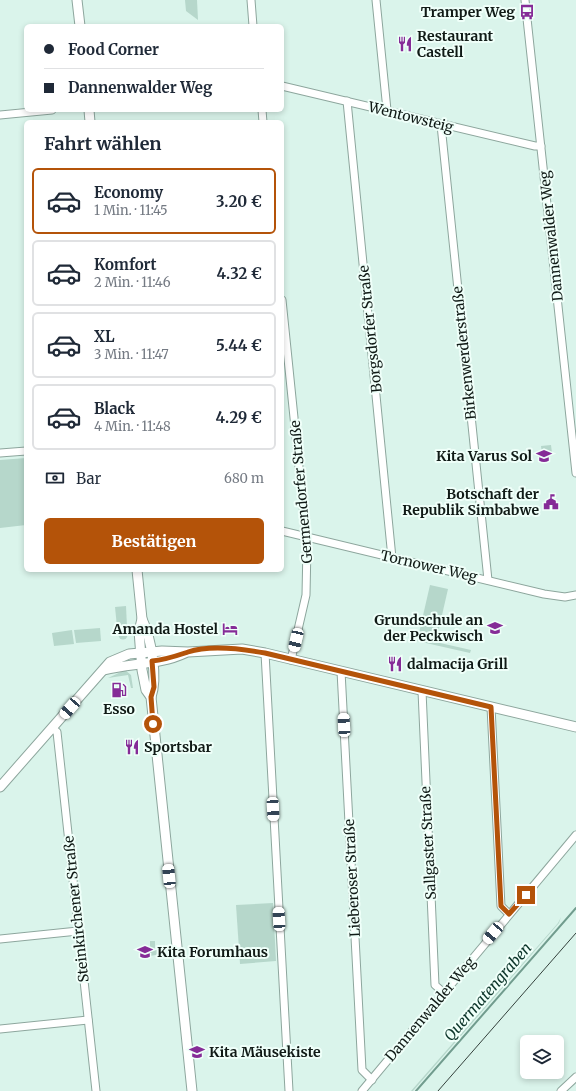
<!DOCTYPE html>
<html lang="de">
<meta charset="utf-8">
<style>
body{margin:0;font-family:Merriweather,serif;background:#f2f2f3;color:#1f2937;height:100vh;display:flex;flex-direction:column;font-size:15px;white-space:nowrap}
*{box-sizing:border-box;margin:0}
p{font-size:13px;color:#747a83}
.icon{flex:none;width:22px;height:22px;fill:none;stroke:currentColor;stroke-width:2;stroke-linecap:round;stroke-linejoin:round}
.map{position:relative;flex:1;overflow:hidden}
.drawer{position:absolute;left:24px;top:120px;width:260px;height:452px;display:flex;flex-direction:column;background:#fff;border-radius:6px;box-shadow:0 2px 6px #0003}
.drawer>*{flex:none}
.guide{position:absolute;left:24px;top:24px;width:260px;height:88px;border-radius:6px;box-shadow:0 2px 6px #0003;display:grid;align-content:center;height:88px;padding:0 20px;background:#fff}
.tools{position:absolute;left:520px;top:1035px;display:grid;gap:8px}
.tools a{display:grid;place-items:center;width:44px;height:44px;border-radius:6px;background:#fff;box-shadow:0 2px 6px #0003;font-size:20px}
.end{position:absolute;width:18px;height:18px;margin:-9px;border:5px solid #b45309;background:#fff;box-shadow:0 0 0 2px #fff}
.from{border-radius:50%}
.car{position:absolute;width:12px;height:24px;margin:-12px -6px;border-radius:5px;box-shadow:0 0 3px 1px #0007;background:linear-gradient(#fff 24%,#345 0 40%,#fff 0 76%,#345 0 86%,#fff 0)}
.guide b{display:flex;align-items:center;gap:14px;height:38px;font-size:15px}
.guide b+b{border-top:1px solid #e0e1e3}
.guide i{width:10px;height:10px;background:#1f2937}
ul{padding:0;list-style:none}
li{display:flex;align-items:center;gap:12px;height:66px;margin:0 8px 6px;padding:0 12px;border:2px solid #e0e1e3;border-radius:6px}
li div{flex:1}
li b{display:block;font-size:15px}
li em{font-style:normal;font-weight:700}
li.current{border-color:#b45309}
li>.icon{width:36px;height:36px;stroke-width:1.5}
h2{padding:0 20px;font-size:18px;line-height:48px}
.pay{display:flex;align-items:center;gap:10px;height:44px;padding:0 20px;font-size:15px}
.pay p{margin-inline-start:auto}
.cta{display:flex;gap:8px;margin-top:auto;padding:8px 20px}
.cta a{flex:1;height:46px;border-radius:6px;background:#b45309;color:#fff;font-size:16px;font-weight:700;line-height:46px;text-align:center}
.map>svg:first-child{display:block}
.green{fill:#b6d7cb}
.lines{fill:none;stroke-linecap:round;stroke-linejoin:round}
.stream{stroke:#719c8e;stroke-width:2}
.minor-casing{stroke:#8da69d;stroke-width:9}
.major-casing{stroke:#8da69d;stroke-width:11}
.minor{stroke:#fff;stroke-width:7}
.major{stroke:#fff;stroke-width:9}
.tram{stroke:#34413c;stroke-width:1}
.route{stroke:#b45309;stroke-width:5}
.labels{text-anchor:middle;stroke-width:4;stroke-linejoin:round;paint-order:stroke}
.poi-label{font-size:14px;font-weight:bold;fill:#101a16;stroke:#effff9;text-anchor:end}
.street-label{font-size:14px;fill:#101a16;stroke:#effff9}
.water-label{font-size:15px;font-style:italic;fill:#0c352a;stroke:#effff9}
</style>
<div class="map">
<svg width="576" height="1091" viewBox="0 0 576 1091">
<rect width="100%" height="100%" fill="#daf4eb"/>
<g class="green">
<polygon points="185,0 197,0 198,20 186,11"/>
<polygon points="551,445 552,453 542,454 541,446"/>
<polygon points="26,458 26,525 0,528 0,460"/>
<polygon points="430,585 448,589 437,637 419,633"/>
<polygon points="126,606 127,627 117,627 115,607"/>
<polygon points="100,628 101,641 76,643 74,630"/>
<polygon points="72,630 74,644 54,646 52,633"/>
<circle cx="123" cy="635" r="4.5"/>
<polygon points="418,638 471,650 470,653 417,641"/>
<polygon points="125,670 131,675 133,688 131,688 128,675 108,678"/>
<polygon points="273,903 276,961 240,964 236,905"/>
<polygon points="561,917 559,923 413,1091 411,1091 558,923"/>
<polygon points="150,941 155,941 155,950 161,950 161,954 150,956"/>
</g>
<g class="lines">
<polyline class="stream" points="416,1091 576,908"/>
<g class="minor-casing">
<g id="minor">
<polyline points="251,0 253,26"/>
<polyline points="376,0 387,110"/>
<polyline points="525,0 576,473"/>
<polyline points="282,86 535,146 541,146"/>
<polyline points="347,101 392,558"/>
<polyline points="262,110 263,122"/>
<polyline points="0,115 52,110"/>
<polyline points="441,125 488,580"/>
<polyline points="282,300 307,545 306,595 291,660"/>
<polyline points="0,453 26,451"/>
<polyline points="282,531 544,594 565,597 576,595"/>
<polyline points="265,653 289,1091"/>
<polyline points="341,671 362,1070 372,1080"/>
<polyline points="422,691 435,985 444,993"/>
<polyline points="491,707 501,906 509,914"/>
<polyline points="52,728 57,732 96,1091"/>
<polyline points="0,939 78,931"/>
<polyline points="0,1029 88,1020"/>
<polyline points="362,1091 576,835"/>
<polyline points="561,1091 576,1077"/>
</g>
</g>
<g class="major-casing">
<g id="major">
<polyline points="77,0 80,26"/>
<polyline points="89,110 90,122"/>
<polyline points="137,570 142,619 139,631 142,670 146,690 151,697 192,1091"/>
<path d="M142,619C151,638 158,677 151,697"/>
<path d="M104,670C130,663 160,665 185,653"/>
<polyline points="0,787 110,662 129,654 162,651 188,652 242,649 265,653 576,727"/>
</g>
</g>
<use href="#minor" class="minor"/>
<use href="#major" class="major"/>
<polyline class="tram" points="438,1091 576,933"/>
</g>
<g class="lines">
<path class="route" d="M153,724L151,697L154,687L152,661C165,660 176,656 188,652C209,645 243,649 265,653L491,707L501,906L509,914L526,895"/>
</g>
<defs>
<g id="bus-bare" transform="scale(1.2)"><path d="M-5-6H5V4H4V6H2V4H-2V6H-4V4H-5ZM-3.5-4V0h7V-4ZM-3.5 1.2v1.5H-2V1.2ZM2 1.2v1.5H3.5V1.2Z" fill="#852b97" stroke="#effff9" stroke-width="2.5" paint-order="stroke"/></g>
<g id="restaurant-bare" transform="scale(1.2)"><path d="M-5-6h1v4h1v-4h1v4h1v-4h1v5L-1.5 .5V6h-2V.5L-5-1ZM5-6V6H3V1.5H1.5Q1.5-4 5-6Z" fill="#852b97" stroke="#effff9" stroke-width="2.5" paint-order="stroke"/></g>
<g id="school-bare" transform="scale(1.2)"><path d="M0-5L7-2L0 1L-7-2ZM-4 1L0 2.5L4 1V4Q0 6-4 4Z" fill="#852b97" stroke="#effff9" stroke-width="2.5" paint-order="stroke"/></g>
<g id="civic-bare" transform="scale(1.2)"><path d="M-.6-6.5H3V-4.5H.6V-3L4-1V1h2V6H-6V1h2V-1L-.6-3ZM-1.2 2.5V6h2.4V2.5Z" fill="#852b97" stroke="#effff9" stroke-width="2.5" paint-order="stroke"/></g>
<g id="hotel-bare" transform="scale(1.2)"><path d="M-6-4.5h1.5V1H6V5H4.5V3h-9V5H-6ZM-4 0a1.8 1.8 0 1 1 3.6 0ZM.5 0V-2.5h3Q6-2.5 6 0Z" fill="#852b97" stroke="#effff9" stroke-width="2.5" paint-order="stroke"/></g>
<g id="fuel-bare" transform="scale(1.2)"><path d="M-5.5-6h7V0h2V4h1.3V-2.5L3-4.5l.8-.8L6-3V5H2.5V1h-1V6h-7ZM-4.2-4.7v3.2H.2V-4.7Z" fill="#852b97" stroke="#effff9" stroke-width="2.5" paint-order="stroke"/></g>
</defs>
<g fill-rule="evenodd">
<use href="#bus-bare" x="527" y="12"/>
<use href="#restaurant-bare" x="405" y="44"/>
<use href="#school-bare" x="544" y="456"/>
<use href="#civic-bare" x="551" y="502"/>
<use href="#school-bare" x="495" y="628"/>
<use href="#hotel-bare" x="230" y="629"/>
<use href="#restaurant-bare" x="395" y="664"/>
<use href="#fuel-bare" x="119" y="690"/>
<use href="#restaurant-bare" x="132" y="747"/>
<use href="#school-bare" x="145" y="952"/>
<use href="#school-bare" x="197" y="1052"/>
</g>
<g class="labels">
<g class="poi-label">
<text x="515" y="17">Tramper Weg</text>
<text x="417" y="41" text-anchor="start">Restaurant<tspan x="417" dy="16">Castell</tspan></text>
<text x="532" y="461">Kita Varus Sol</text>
<text x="539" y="499">Botschaft der<tspan x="539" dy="16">Republik Simbabwe</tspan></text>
<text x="483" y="625">Grundschule an<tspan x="483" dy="16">der Peckwisch</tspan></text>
<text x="218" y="634">Amanda Hostel</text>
<text x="407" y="669" text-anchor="start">dalmacija Grill</text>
<text x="119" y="714" text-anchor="middle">Esso</text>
<text x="144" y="752" text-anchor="start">Sportsbar</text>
<text x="157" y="957" text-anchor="start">Kita Forumhaus</text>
<text x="209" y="1057" text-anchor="start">Kita Mäusekiste</text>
</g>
<g class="street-label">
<text transform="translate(411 117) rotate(14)" y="5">Wentowsteig</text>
<text transform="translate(551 236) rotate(-96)" y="5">Dannenwalder Weg</text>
<text transform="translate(370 329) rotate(-96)" y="5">Borgsdorfer Straße</text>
<text transform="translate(464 353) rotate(-96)" y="5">Birkenwerderstraße</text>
<text transform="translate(301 492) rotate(-95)" y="5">Germendorfer Straße</text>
<text transform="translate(429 566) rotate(13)" y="5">Tornower Weg</text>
<text transform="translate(428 843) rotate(-93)" y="5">Sallgaster Straße</text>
<text transform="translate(352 878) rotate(-93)" y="5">Lieberoser Straße</text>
<text transform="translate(76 909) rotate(-96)" y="5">Steinkirchener Straße</text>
<text transform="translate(430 1009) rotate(-50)" y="5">Dannenwalder Weg</text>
</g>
<g class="water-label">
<text transform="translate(488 992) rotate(-49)" y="5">Quermatengraben</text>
</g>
</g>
</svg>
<div class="tools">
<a><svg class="icon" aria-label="layers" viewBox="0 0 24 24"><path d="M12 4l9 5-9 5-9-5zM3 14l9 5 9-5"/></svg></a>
</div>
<i class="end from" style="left:153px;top:724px"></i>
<i class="end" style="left:526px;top:895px"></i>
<i class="car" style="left:296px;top:640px;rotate:193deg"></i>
<i class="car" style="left:70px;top:708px;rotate:221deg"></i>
<i class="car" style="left:344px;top:725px;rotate:357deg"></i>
<i class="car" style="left:273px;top:809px;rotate:177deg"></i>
<i class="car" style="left:169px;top:876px;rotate:354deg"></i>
<i class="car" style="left:279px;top:919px;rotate:357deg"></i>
<i class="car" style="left:493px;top:933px;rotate:220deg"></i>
<div class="guide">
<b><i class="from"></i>Food Corner</b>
<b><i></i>Dannenwalder Weg</b>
</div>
<section class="drawer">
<h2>Fahrt wählen</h2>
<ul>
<li class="current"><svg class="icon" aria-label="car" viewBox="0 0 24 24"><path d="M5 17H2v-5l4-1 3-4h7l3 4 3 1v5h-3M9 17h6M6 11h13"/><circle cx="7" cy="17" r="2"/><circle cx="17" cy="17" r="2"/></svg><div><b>Economy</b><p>1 Min. · 11:45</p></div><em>3.20 €</em></li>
<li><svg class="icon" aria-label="car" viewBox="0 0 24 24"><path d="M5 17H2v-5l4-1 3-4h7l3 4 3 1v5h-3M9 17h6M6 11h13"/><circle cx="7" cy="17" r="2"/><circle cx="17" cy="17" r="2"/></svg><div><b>Komfort</b><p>2 Min. · 11:46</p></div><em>4.32 €</em></li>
<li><svg class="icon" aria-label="car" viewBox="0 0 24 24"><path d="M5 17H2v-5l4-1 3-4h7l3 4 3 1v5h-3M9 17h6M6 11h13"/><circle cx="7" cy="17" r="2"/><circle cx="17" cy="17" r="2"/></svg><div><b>XL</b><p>3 Min. · 11:47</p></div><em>5.44 €</em></li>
<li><svg class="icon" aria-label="car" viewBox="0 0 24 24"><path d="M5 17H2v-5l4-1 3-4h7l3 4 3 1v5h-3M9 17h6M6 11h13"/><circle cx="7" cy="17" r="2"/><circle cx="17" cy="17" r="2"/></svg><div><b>Black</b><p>4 Min. · 11:48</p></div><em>4.29 €</em></li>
</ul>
<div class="pay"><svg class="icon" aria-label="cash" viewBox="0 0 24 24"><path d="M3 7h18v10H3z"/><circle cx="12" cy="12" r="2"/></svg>Bar<p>680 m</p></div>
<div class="cta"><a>Bestätigen</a></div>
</section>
</div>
